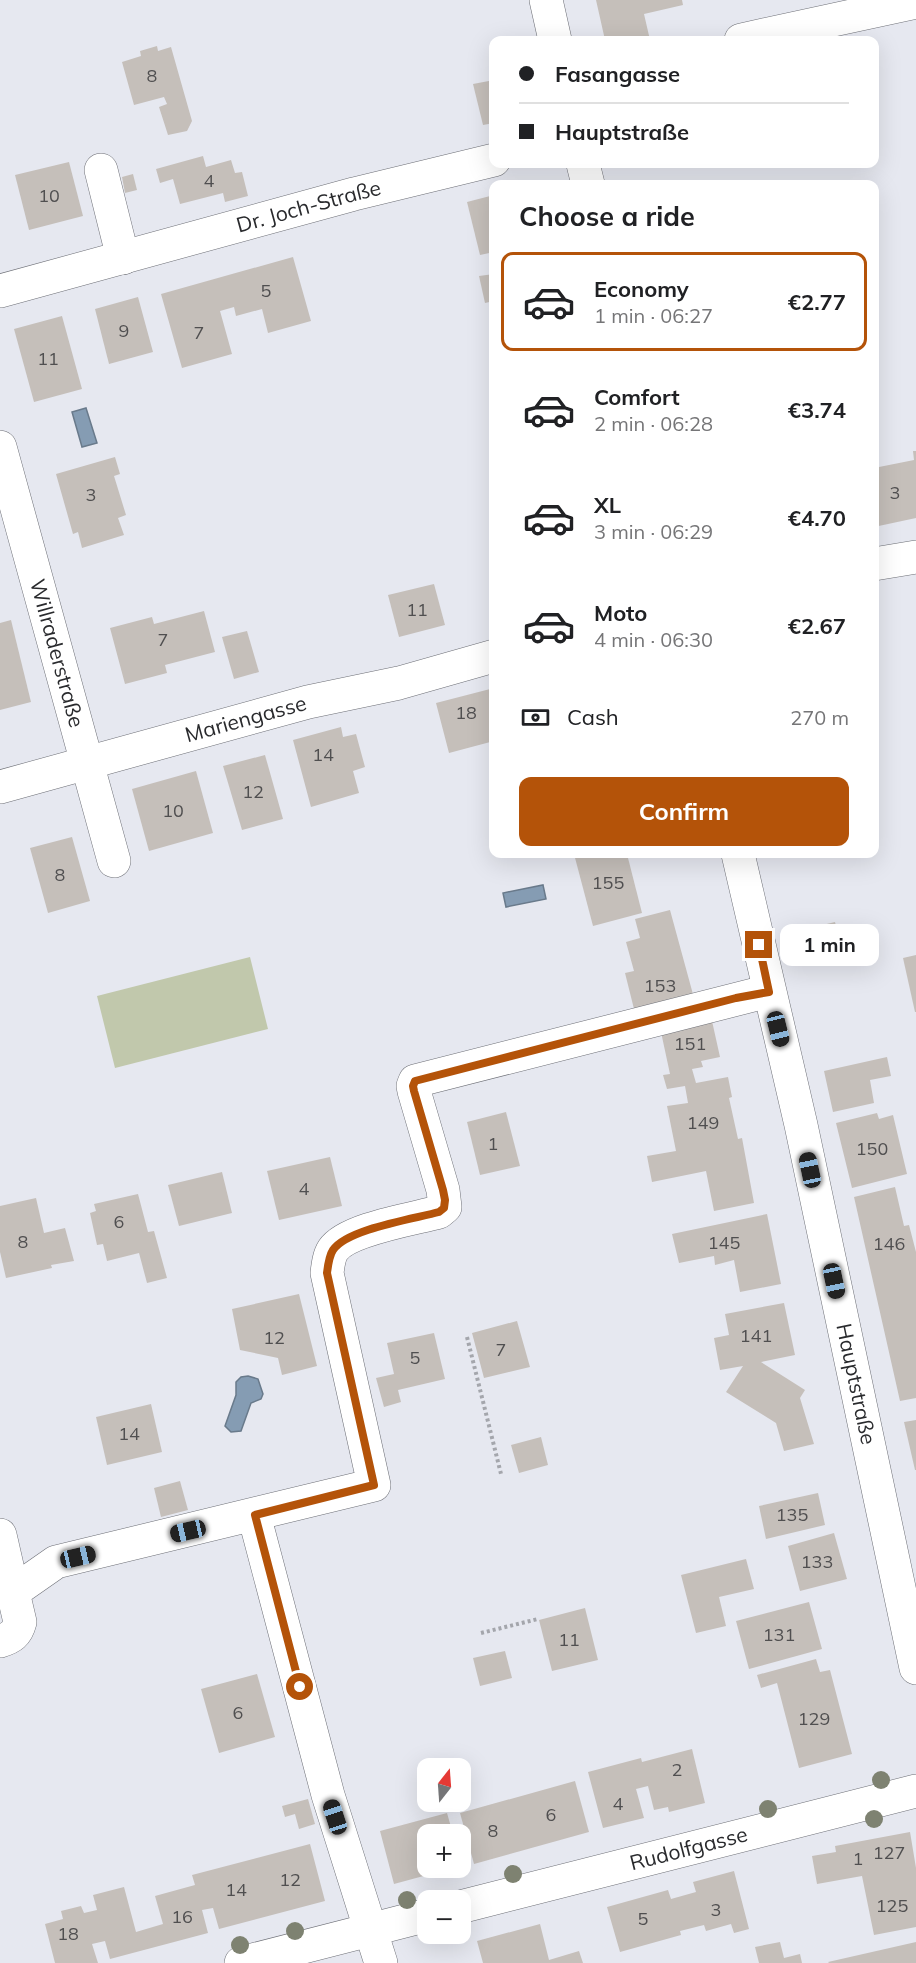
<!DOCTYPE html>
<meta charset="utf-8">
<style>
body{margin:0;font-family:Mulish,sans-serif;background:#f2f2f2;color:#202124;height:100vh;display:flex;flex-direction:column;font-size:22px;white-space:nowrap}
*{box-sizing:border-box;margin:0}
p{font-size:20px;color:#757577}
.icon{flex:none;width:33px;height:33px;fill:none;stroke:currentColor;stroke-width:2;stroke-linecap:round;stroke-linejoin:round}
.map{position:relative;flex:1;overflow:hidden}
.sheet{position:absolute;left:489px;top:180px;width:390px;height:678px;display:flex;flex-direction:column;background:#fff;border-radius:12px;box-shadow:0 6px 24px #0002}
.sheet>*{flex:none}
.top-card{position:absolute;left:489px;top:36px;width:390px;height:132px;border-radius:12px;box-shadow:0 6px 24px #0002;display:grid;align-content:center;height:132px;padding:0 30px;background:#fff}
.needle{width:39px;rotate:17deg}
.fabs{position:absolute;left:417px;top:1758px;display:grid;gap:12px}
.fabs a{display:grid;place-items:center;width:54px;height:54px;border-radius:12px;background:#fff;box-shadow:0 6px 24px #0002;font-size:30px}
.end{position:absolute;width:27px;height:27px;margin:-14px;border:8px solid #b45309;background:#fff;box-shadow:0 0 0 3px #fff}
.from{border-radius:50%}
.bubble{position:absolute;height:42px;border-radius:12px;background:#fff;box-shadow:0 6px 24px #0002;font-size:20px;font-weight:700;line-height:42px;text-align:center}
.car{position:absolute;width:18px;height:36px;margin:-18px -9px;border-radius:8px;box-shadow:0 0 4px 2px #0007;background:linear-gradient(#222 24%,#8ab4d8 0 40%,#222 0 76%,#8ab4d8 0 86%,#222 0)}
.top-card b{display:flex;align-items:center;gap:21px;height:57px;font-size:22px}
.top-card b+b{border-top:2px solid #e0e0e0}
.top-card i{width:15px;height:15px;background:#202124}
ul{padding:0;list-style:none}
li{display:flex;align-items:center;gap:18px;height:99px;margin:0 12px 9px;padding:0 18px;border:3px solid transparent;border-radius:12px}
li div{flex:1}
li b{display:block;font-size:22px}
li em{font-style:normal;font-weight:700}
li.on{border-color:#b45309}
li>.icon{width:54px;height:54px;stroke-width:1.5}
h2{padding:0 30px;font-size:27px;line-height:72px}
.pay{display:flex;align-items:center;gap:15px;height:66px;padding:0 30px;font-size:22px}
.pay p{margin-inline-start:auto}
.button{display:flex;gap:12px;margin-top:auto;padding:12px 30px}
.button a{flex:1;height:69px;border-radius:12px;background:#b45309;color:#fff;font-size:24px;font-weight:700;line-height:69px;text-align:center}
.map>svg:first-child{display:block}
.green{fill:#c1c8ac}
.water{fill:#859cb3;stroke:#697a8b;stroke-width:1.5}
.building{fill:#c5bfba}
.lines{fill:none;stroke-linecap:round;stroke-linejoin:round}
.street-casing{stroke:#6d6f76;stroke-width:34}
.secondary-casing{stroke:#6d6f76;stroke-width:34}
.path{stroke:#a4a6ac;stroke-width:4;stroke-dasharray:3 3;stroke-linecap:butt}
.street{stroke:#fff;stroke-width:33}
.secondary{stroke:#fff;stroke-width:33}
.tree{fill:#7e8271}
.route{stroke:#b45309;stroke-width:8}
.labels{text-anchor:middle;stroke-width:4.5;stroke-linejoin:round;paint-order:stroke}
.number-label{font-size:18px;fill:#504f50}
.street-label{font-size:21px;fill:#292a2d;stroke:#f3f6fd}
</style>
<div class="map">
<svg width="916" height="1963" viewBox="0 0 916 1963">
<rect width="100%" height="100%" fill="#e6e8f0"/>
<polygon class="green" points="250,957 268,1029 115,1068 97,996"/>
<g class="water">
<polygon points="86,408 97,443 82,447 72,412"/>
<polygon points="543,885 546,899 506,907 503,893"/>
<polygon points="248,1376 258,1379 263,1394 261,1399 251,1403 241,1431 231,1432 225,1426 236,1395 236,1382 241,1377"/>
</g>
<g class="building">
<polygon points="596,0 682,0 683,5 644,14 650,40 605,40"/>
<polygon points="157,46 158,51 171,47 192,121 187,131 168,135 159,107 167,104 164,97 134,105 122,62 141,56 140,51"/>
<polygon points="494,80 494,123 483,125 473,84"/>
<polygon points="203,156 206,167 231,160 235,173 242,172 248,196 225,202 223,193 180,204 173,179 160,183 156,169"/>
<polygon points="69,162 83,216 29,230 15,175"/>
<polygon points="133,174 137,190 125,193 122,177"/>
<polygon points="494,195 494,252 480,255 467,202"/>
<polygon points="293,257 311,321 268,333 262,309 236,316 234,307 220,311 232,354 182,368 161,294"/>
<polygon points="494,274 494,301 485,303 479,276"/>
<polygon points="138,297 153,352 109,364 95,309"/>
<polygon points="62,316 82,389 34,402 14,329"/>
<polygon points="913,451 916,451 916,518 874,527 874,468 914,460"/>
<polygon points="115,457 120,474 114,476 126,515 118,518 124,535 82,548 78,532 73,534 56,474"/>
<polygon points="434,584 445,625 399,637 388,595"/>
<polygon points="204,611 215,652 165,665 167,673 125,684 110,628 152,617 154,624"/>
<polygon points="11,620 31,702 0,710 0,623"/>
<polygon points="247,631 259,672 234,679 222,637"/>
<polygon points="494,688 494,722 491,723 494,741 449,753 436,703"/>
<polygon points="341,727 343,737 356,734 365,767 353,771 359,793 311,807 293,740"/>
<polygon points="265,755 283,819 242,830 223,766"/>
<polygon points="196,771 213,833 149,851 132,789"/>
<polygon points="72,837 90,901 48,913 30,848"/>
<polygon points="574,854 627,854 642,913 593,926"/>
<polygon points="670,910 694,998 635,1013 625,973 634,971 626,942 640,938 635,919"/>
<polygon points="835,922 844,955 801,966 793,932"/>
<polygon points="916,955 916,1012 915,1012 903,958"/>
<polygon points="712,1021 720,1057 701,1061 703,1067 692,1069 696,1083 728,1077 732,1097 729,1098 738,1139 742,1138 754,1203 714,1211 706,1171 652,1182 647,1156 676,1151 667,1106 688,1103 685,1086 667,1089 663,1075 670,1074 661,1032"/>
<polygon points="887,1057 891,1076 870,1080 874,1103 833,1112 824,1071"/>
<polygon points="506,1112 520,1166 480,1175 467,1122"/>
<polygon points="877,1113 879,1119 893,1115 907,1174 852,1188 836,1123"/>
<polygon points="330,1157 342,1206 279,1220 267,1171"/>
<polygon points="222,1172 232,1213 179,1226 168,1185"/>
<polygon points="895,1187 904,1226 909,1225 916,1252 916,1398 900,1401 854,1197"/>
<polygon points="138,1194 148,1232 154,1231 167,1278 147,1283 139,1253 107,1261 103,1244 97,1245 90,1213 96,1211 94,1204"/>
<polygon points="36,1198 44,1233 65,1228 74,1261 51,1265 52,1268 6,1278 0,1252 0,1206"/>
<polygon points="767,1214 781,1284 740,1292 734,1260 715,1265 714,1256 679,1263 672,1234"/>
<polygon points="299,1294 317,1366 282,1375 278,1358 240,1350 232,1309"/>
<polygon points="784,1303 795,1355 761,1362 805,1390 800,1398 814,1444 784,1451 776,1423 726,1392 743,1366 720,1370 714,1338 729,1335 725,1314"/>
<polygon points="517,1321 530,1367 484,1378 472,1333"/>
<polygon points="434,1333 445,1379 398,1390 401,1402 384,1407 376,1378 394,1374 387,1343"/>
<polygon points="151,1404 162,1452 107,1465 96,1417"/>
<polygon points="916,1420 916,1470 915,1470 904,1422"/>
<polygon points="541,1437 548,1465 519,1473 511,1445"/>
<polygon points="180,1481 188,1510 161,1517 154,1488"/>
<polygon points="818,1493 825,1525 766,1539 759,1506"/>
<polygon points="834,1533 847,1579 800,1591 788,1546"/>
<polygon points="746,1559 754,1589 719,1597 726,1626 696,1633 681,1575"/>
<polygon points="809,1602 822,1649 749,1669 736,1621"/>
<polygon points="585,1608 598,1660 552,1671 539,1620"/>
<polygon points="505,1651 512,1678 480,1686 473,1658"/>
<polygon points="816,1659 820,1672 830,1670 852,1754 799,1768 777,1683 761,1688 757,1675"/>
<polygon points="257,1674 275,1737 219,1753 201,1689"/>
<polygon points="692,1749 705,1803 669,1812 668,1807 654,1810 648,1786 636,1789 644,1818 603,1828 588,1772 641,1758 642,1762"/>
<polygon points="575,1781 589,1832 474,1864 460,1813"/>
<polygon points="308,1799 315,1824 299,1829 295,1814 285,1817 282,1806"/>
<polygon points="447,1813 453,1834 428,1834 428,1868 453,1868 394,1884 380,1831"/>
<polygon points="910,1832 916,1868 916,1927 874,1935 862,1876 817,1884 812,1856 836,1852 835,1846"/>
<polygon points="310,1844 325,1901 219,1929 213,1908 202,1910 208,1933 110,1959 105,1941 92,1944 98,1963 55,1963 45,1924 63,1919 61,1911 81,1906 84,1913 97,1910 93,1895 124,1887 136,1932 163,1924 155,1896 195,1885 192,1875"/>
<polygon points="734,1871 749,1929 734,1933 731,1924 706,1931 704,1925 680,1931 681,1935 620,1952 607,1907 668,1890 671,1899 696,1892 693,1882"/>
<polygon points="540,1924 549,1960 579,1951 583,1963 483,1963 477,1941"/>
<polygon points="780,1942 784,1958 800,1954 802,1963 759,1963 755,1947"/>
<polygon points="916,1942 916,1963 829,1963 828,1962"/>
</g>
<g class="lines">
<g class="street-casing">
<g id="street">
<polyline points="741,40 916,2"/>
<polyline points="101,170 123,258"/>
<path id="s1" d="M0,291L354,194L494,160"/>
<path id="s2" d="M0,447L114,861"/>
<polyline points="874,564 916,557"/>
<path id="s3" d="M0,787L308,702L399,683L494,656"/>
<polyline points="254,1515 328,1795 381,1963"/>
<polyline points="0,1535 13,1592"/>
<path d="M0,1641C11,1638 17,1634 20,1622L13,1592L56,1562L374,1485L327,1273C328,1265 329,1256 333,1250C347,1229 413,1219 439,1212L445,1207L443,1190L414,1091L413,1086L415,1081L769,991"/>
<path id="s4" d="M460,1907L916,1791"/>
<polyline points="241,1963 428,1915"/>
</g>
</g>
<g class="secondary-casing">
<g id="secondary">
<polyline points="546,0 555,40"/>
<polyline points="583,164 588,184"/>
<path id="s5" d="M738,854L801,1125L916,1668"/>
</g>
</g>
<g class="path">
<polyline points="467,1337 501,1474"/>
<polyline points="481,1633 538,1619"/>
</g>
<use href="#street" class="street"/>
<use href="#secondary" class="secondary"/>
</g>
<g class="tree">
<circle cx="881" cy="1780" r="9"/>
<circle cx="768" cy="1809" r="9"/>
<circle cx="874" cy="1819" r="9"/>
<circle cx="513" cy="1874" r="9"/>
<circle cx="407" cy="1900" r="9"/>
<circle cx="295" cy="1931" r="9"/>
<circle cx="240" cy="1945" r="9"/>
</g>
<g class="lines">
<path class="route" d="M300,1687L255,1515L374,1485L327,1273C328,1265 329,1256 333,1250C347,1229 413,1219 439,1212L444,1208L445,1200L443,1190L414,1091L413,1086L415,1081L736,998L769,992L759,945"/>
</g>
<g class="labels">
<g class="number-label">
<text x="152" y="82">8</text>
<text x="209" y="187">4</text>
<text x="49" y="202">10</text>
<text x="266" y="297">5</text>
<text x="124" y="337">9</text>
<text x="199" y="339">7</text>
<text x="48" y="365">11</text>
<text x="895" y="499">3</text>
<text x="91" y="501">3</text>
<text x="417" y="616">11</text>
<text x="163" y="646">7</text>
<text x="466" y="719">18</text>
<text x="323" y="761">14</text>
<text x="253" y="798">12</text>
<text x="173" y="817">10</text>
<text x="60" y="881">8</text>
<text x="608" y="889">155</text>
<text x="660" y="992">153</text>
<text x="690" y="1050">151</text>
<text x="703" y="1129">149</text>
<text x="493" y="1150">1</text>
<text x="872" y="1155">150</text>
<text x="304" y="1195">4</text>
<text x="119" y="1228">6</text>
<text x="23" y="1248">8</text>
<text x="724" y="1249">145</text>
<text x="889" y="1250">146</text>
<text x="756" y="1342">141</text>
<text x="274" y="1344">12</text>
<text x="501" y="1356">7</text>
<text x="415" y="1364">5</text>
<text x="129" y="1440">14</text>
<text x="792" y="1521">135</text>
<text x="817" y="1568">133</text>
<text x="779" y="1641">131</text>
<text x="569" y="1646">11</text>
<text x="238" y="1719">6</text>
<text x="814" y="1725">129</text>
<text x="677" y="1776">2</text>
<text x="618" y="1810">4</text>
<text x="551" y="1821">6</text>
<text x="493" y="1837">8</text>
<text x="889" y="1859">127</text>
<text x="858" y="1865">1</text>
<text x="290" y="1886">12</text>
<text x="236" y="1896">14</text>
<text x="892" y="1912">125</text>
<text x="716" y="1916">3</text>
<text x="182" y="1923">16</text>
<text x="643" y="1925">5</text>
<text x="68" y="1940">18</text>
</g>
<g class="street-label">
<text dy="7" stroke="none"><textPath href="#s1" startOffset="320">Dr. Joch-Straße</textPath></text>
<text dy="7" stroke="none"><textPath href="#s2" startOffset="214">Willraderstraße</textPath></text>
<text dy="7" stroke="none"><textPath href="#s3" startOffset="255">Mariengasse</textPath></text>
<text dy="7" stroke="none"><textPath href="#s5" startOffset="543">Hauptstraße</textPath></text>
<text dy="7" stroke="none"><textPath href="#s4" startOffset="236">Rudolfgasse</textPath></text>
</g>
</g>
</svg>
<div class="fabs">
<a><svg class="needle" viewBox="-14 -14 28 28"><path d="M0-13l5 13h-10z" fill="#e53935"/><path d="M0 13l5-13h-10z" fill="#757577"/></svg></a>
<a>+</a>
<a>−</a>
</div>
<i class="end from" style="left:300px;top:1687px"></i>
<i class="end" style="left:759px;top:945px"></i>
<div class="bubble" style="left:780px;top:924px;width:99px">1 min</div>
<i class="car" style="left:778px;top:1029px;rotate:166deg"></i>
<i class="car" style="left:810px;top:1170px;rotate:348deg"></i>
<i class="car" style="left:834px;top:1281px;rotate:168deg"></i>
<i class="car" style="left:188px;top:1531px;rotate:257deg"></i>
<i class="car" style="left:78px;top:1557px;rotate:77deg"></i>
<i class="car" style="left:335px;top:1817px;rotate:342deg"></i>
<div class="top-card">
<b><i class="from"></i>Fasangasse</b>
<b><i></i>Hauptstraße</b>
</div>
<section class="sheet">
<h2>Choose a ride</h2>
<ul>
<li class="on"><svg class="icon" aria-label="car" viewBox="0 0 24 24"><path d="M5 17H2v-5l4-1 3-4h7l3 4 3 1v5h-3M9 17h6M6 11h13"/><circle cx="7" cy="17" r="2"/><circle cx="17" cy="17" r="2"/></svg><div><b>Economy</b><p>1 min · 06:27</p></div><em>€2.77</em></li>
<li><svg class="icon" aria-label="car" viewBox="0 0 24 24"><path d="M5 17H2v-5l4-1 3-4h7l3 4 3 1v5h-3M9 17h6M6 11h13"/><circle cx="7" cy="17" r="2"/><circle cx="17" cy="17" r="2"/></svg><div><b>Comfort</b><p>2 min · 06:28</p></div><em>€3.74</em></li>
<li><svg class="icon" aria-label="car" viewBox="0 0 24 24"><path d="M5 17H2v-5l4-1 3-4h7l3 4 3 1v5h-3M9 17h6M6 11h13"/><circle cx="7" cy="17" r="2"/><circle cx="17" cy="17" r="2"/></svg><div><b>XL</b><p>3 min · 06:29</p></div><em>€4.70</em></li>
<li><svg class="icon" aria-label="car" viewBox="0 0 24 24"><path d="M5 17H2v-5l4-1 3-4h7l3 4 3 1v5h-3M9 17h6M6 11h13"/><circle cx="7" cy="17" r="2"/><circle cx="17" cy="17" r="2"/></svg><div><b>Moto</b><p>4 min · 06:30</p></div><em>€2.67</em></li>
</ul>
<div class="pay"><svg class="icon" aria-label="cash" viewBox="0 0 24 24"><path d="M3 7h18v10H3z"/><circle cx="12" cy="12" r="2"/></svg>Cash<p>270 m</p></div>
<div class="button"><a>Confirm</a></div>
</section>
</div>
